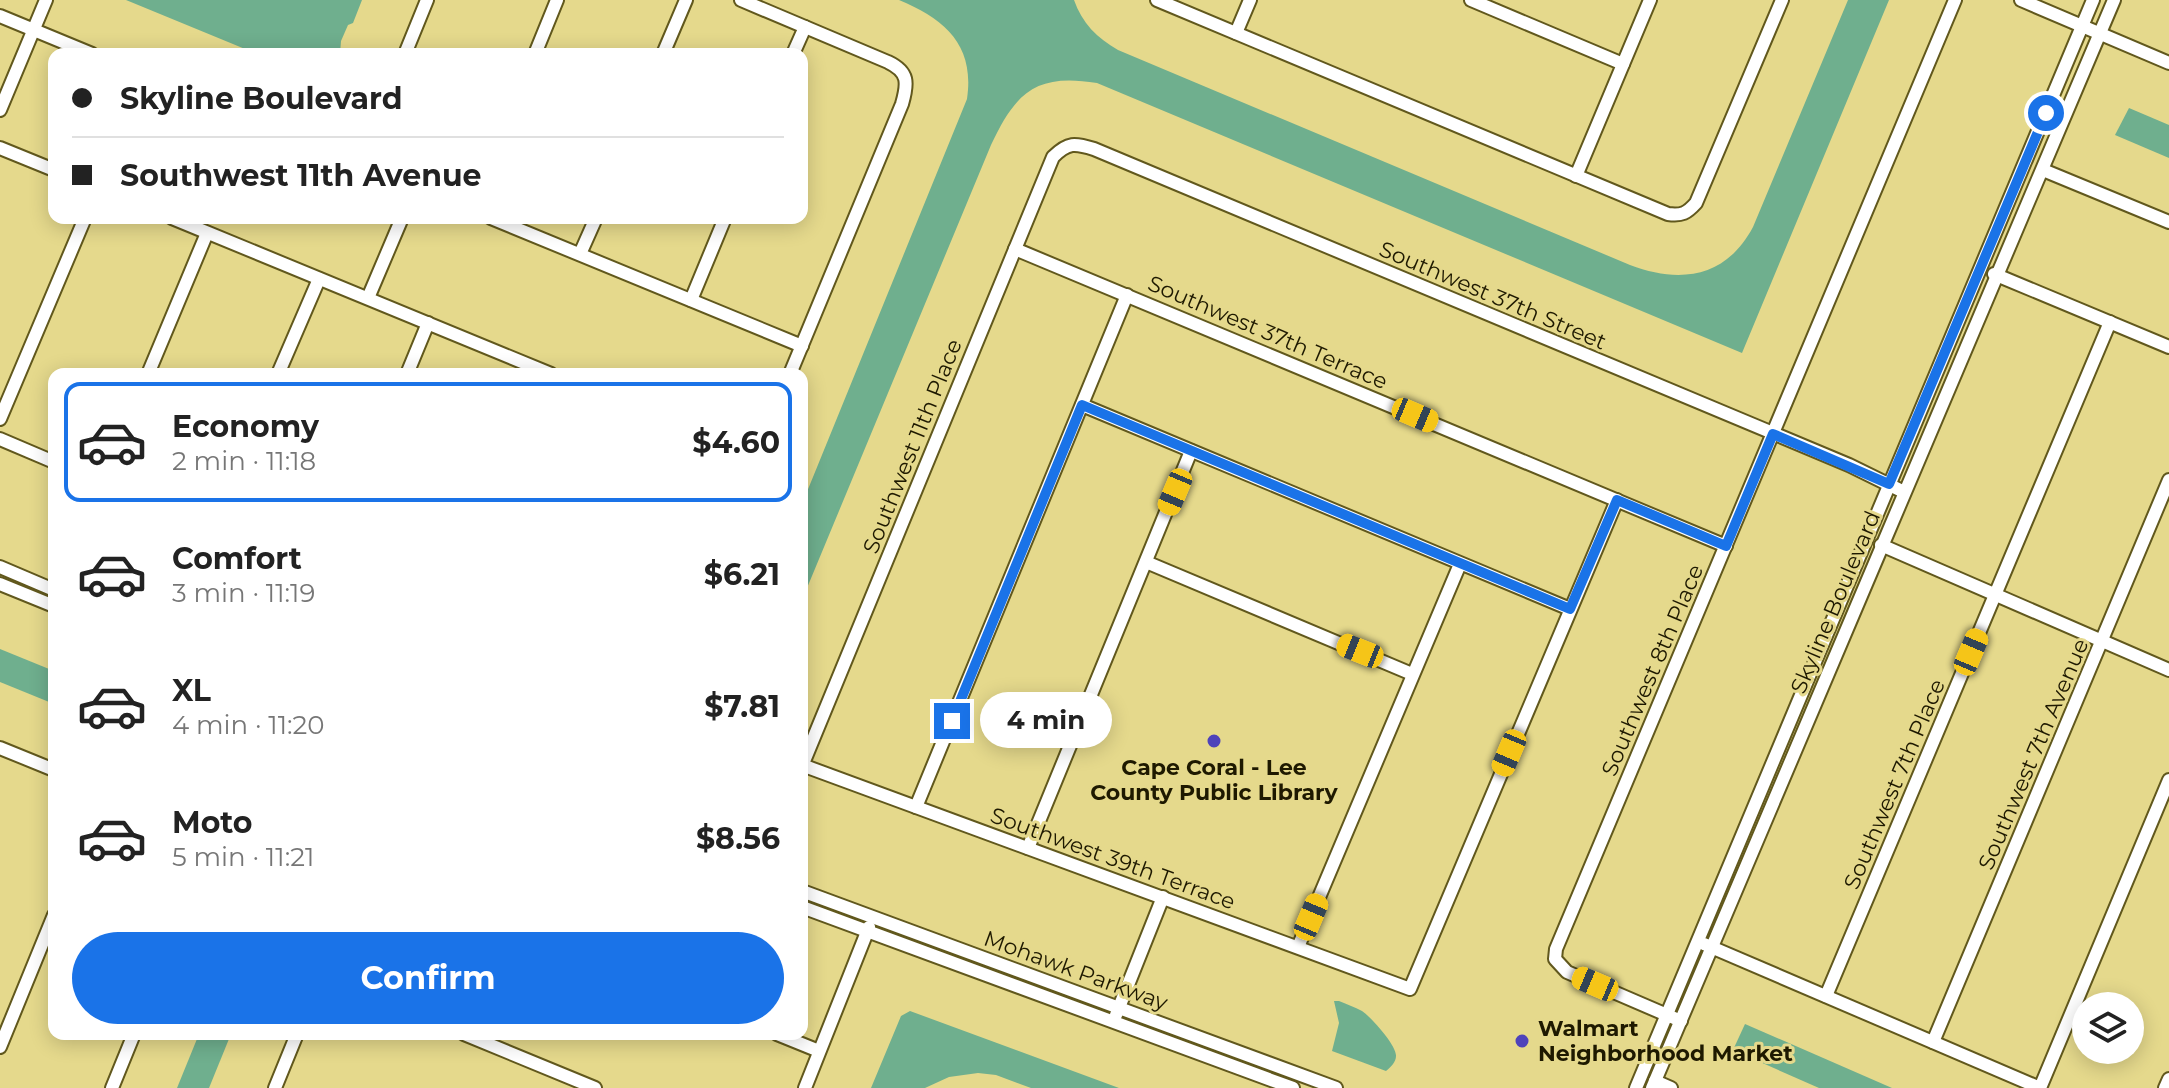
<!DOCTYPE html>
<meta charset="utf-8">
<style>
body{margin:0;font-family:Montserrat,sans-serif;background:#f2f2f2;color:#222;height:100vh;display:flex;flex-direction:column;font-size:30px;white-space:nowrap}
*{box-sizing:border-box;margin:0}
p{font-size:26px;color:#767676}
.icon{flex:none;width:44px;height:44px;fill:none;stroke:currentColor;stroke-width:2;stroke-linecap:round;stroke-linejoin:round}
.map{position:relative;flex:1;overflow:hidden}
.side{position:absolute;left:48px;top:368px;width:760px;height:672px;display:flex;flex-direction:column;background:#fff;border-radius:16px;box-shadow:0 4px 20px #0003}
.side>*{flex:none}
.hud{position:absolute;left:48px;top:48px;width:760px;height:176px;border-radius:16px;box-shadow:0 4px 20px #0003;display:grid;align-content:center;height:176px;padding:0 24px;background:#fff}
.buttons{position:absolute;left:2072px;top:992px;display:grid;gap:16px}
.buttons a{display:grid;place-items:center;width:72px;height:72px;border-radius:50%;background:#fff;box-shadow:0 4px 20px #0003;font-size:40px}
.end{position:absolute;width:36px;height:36px;margin:-18px;border:10px solid #1a73e8;background:#fff;box-shadow:0 0 0 4px #fff}
.from{border-radius:50%}
.bubble{position:absolute;height:56px;border-radius:28px;background:#fff;box-shadow:0 4px 20px #0003;font-size:26px;font-weight:700;line-height:56px;text-align:center}
.car{position:absolute;width:24px;height:48px;margin:-24px -12px;border-radius:10px;box-shadow:0 0 6px 2px #0007;background:linear-gradient(#f5c518 24%,#345 0 40%,#f5c518 0 76%,#345 0 86%,#f5c518 0)}
.hud b{display:flex;align-items:center;gap:28px;height:76px;font-size:30px}
.hud b+b{border-top:2px solid #e0e0e0}
.hud i{width:20px;height:20px;background:#222}
ul{padding:14px 0 0;list-style:none}
li{display:flex;align-items:center;gap:24px;height:120px;margin:0 16px 12px;padding:0 8px;border:4px solid transparent;border-radius:16px}
li div{flex:1}
li b{display:block;font-size:30px}
li em{font-style:normal;font-weight:700}
li.selected{border-color:#1a73e8}
li>.icon{width:72px;height:72px;stroke-width:1.5}
.cta{display:flex;gap:16px;margin-top:auto;padding:16px 24px}
.cta a{flex:1;height:92px;border-radius:48px;background:#1a73e8;color:#fff;font-size:32px;font-weight:700;line-height:92px;text-align:center}
.map>svg:first-child{display:block}
.water{fill:#6faf8e}
.lines{fill:none;stroke-linecap:round;stroke-linejoin:round}
.minor-casing{stroke:#61581d;stroke-width:16}
.minor{stroke:#fff;stroke-width:12}
.route{stroke:#1a73e8;stroke-width:10}
.poi-dot{fill:#4e43ba;stroke:#e5d98c;stroke-width:3}
.labels{text-anchor:middle;stroke-width:6;stroke-linejoin:round;paint-order:stroke}
.street-label{font-size:22px;fill:#1e1900;stroke:#e5d98c}
.poi-label{font-size:22px;font-weight:bold;fill:#1e1900;stroke:#e5d98c}
</style>
<div class="map">
<svg width="2169" height="1088" viewBox="0 0 2169 1088">
<rect width="100%" height="100%" fill="#e5d98c"/>
<g class="water">
<polygon points="126,0 362,0 353,23 348,25 341,41 340,54 257,54"/>
<path d="M899,0H1074C1082,23 1097,38 1118,50L1630,265C1680,284 1726,278 1753,227L1848,0H1889L1742,353L1097,83C1036,73 1016,92 991,145L802,600V504L967,99C975,45 945,19 899,0Z"/>
<polygon points="2129,108 2169,125 2169,158 2115,135"/>
<polygon points="0,649 54,671 54,704 0,682"/>
<path d="M1334,1001H1339C1346,1004 1355,1007 1362,1011C1371,1017 1397,1046 1396,1056C1396,1062 1391,1067 1386,1071L1332,1051L1339,1023Z"/>
<polygon points="910,1011 1119,1088 1031,1088 996,1075 978,1073 949,1077 925,1088 871,1088 901,1016"/>
<polygon points="1745,1024 1892,1088 1819,1088 1733,1050"/>
<polygon points="199,1034 231,1034 209,1088 177,1088"/>
</g>
<g class="lines">
<g class="minor-casing">
<g id="minor">
<path d="M741,0L888,62C909,72 908,83 902,104L790,374"/>
<path d="M1157,0L1668,214C1682,216 1687,213 1696,203L1782,0"/>
<polyline points="1471,0 1623,64"/>
<polyline points="2021,0 2169,63"/>
<polyline points="0,16 92,54"/>
<polyline points="1236,33 1250,0"/>
<polyline points="405,54 427,0"/>
<polyline points="535,54 557,0"/>
<polyline points="663,54 686,0"/>
<polyline points="793,54 805,27"/>
<polyline points="0,110 46,0"/>
<polyline points="0,148 54,170"/>
<polyline points="2043,170 2169,222"/>
<polyline points="1576,176 1650,0"/>
<polyline points="172,218 551,374"/>
<polyline points="491,218 802,346"/>
<polyline points="1015,249 1726,546"/>
<polyline points="580,254 596,218"/>
<polyline points="1994,274 2169,347"/>
<polyline points="368,298 402,218"/>
<polyline points="691,300 725,218"/>
<polyline points="148,374 207,233"/>
<polyline points="278,374 319,279"/>
<polyline points="407,374 428,323"/>
<polyline points="1082,405 1570,609"/>
<polyline points="0,419 85,218"/>
<polyline points="0,439 54,462"/>
<polyline points="1881,545 2169,670"/>
<polyline points="1146,562 1412,674"/>
<polyline points="0,567 54,590"/>
<polyline points="0,584 54,606"/>
<polyline points="0,748 54,770"/>
<polyline points="802,765 1410,989 1617,500"/>
<path d="M802,766L1053,157C1068,142 1075,143 1094,149L1849,465L1904,492"/>
<polyline points="916,807 1127,295"/>
<polyline points="1028,848 1191,451"/>
<polyline points="802,891 1336,1088"/>
<polyline points="802,907 1293,1088"/>
<polyline points="1704,944 2040,1088"/>
<polyline points="1298,947 1460,564"/>
<polyline points="1826,996 2110,322"/>
<polyline points="1116,1015 1163,897"/>
<polyline points="1681,1021 1567,972 1555,959 1556,949 1955,0"/>
<polyline points="464,1034 595,1088"/>
<polyline points="777,1034 819,1051"/>
<polyline points="1933,1042 2169,480"/>
<polyline points="0,1047 54,915"/>
<polyline points="1655,1081 1671,1088"/>
<polyline points="112,1088 134,1034"/>
<polyline points="275,1088 297,1034"/>
<polyline points="805,1088 869,927"/>
<polyline points="1636,1088 2093,0"/>
<path d="M1652,1088C1805,725 1961,363 2114,0"/>
<polyline points="2040,1088 2169,780"/>
<polyline points="2165,1088 2169,1079"/>
</g>
</g>
<use href="#minor" class="minor"/>
</g>
<g class="lines">
<polyline class="route" points="952,721 1082,405 1570,609 1617,500 1726,546 1773,434 1889,484 2046,113"/>
</g>
<g class="poi-dot">
<circle cx="1214" cy="741" r="8"/>
<circle cx="1522" cy="1041" r="8"/>
</g>
<g class="labels">
<g class="street-label">
<text transform="translate(1493 295) rotate(23)" y="8">Southwest 37th Street</text>
<text transform="translate(1268 332) rotate(23)" y="8">Southwest 37th Terrace</text>
<text transform="translate(912 446) rotate(-68)" y="8">Southwest 11th Place</text>
<text transform="translate(1835 602) rotate(-67)" y="8">Skyline Boulevard</text>
<text transform="translate(1652 670) rotate(-67)" y="8">Southwest 8th Place</text>
<text transform="translate(2033 754) rotate(-67)" y="8">Southwest 7th Avenue</text>
<text transform="translate(1894 784) rotate(-67)" y="8">Southwest 7th Place</text>
<text transform="translate(1113 858) rotate(20)" y="8">Southwest 39th Terrace</text>
<text transform="translate(1076 970) rotate(20)" y="8">Mohawk Parkway</text>
</g>
<g class="poi-label">
<text x="1214" y="775">Cape Coral - Lee<tspan x="1214" dy="25">County Public Library</tspan></text>
<text x="1538" y="1036" text-anchor="start">Walmart<tspan x="1538" dy="25">Neighborhood Market</tspan></text>
</g>
</g>
</svg>
<div class="buttons">
<a><svg class="icon" aria-label="layers" viewBox="0 0 24 24"><path d="M12 4l9 5-9 5-9-5zM3 14l9 5 9-5"/></svg></a>
</div>
<i class="end from" style="left:2046px;top:113px"></i>
<i class="end" style="left:952px;top:721px"></i>
<div class="bubble" style="left:980px;top:692px;width:132px">4 min</div>
<i class="car" style="left:1415px;top:415px;rotate:113deg"></i>
<i class="car" style="left:1175px;top:492px;rotate:203deg"></i>
<i class="car" style="left:1360px;top:651px;rotate:292deg"></i>
<i class="car" style="left:1971px;top:652px;rotate:23deg"></i>
<i class="car" style="left:1509px;top:753px;rotate:203deg"></i>
<i class="car" style="left:1311px;top:917px;rotate:23deg"></i>
<i class="car" style="left:1595px;top:984px;rotate:293deg"></i>
<div class="hud">
<b><i class="from"></i>Skyline Boulevard</b>
<b><i></i>Southwest 11th Avenue</b>
</div>
<section class="side">
<ul>
<li class="selected"><svg class="icon" aria-label="car" viewBox="0 0 24 24"><path d="M5 17H2v-5l4-1 3-4h7l3 4 3 1v5h-3M9 17h6M6 11h13"/><circle cx="7" cy="17" r="2"/><circle cx="17" cy="17" r="2"/></svg><div><b>Economy</b><p>2 min · 11:18</p></div><em>$4.60</em></li>
<li><svg class="icon" aria-label="car" viewBox="0 0 24 24"><path d="M5 17H2v-5l4-1 3-4h7l3 4 3 1v5h-3M9 17h6M6 11h13"/><circle cx="7" cy="17" r="2"/><circle cx="17" cy="17" r="2"/></svg><div><b>Comfort</b><p>3 min · 11:19</p></div><em>$6.21</em></li>
<li><svg class="icon" aria-label="car" viewBox="0 0 24 24"><path d="M5 17H2v-5l4-1 3-4h7l3 4 3 1v5h-3M9 17h6M6 11h13"/><circle cx="7" cy="17" r="2"/><circle cx="17" cy="17" r="2"/></svg><div><b>XL</b><p>4 min · 11:20</p></div><em>$7.81</em></li>
<li><svg class="icon" aria-label="car" viewBox="0 0 24 24"><path d="M5 17H2v-5l4-1 3-4h7l3 4 3 1v5h-3M9 17h6M6 11h13"/><circle cx="7" cy="17" r="2"/><circle cx="17" cy="17" r="2"/></svg><div><b>Moto</b><p>5 min · 11:21</p></div><em>$8.56</em></li>
</ul>
<div class="cta"><a>Confirm</a></div>
</section>
</div>
